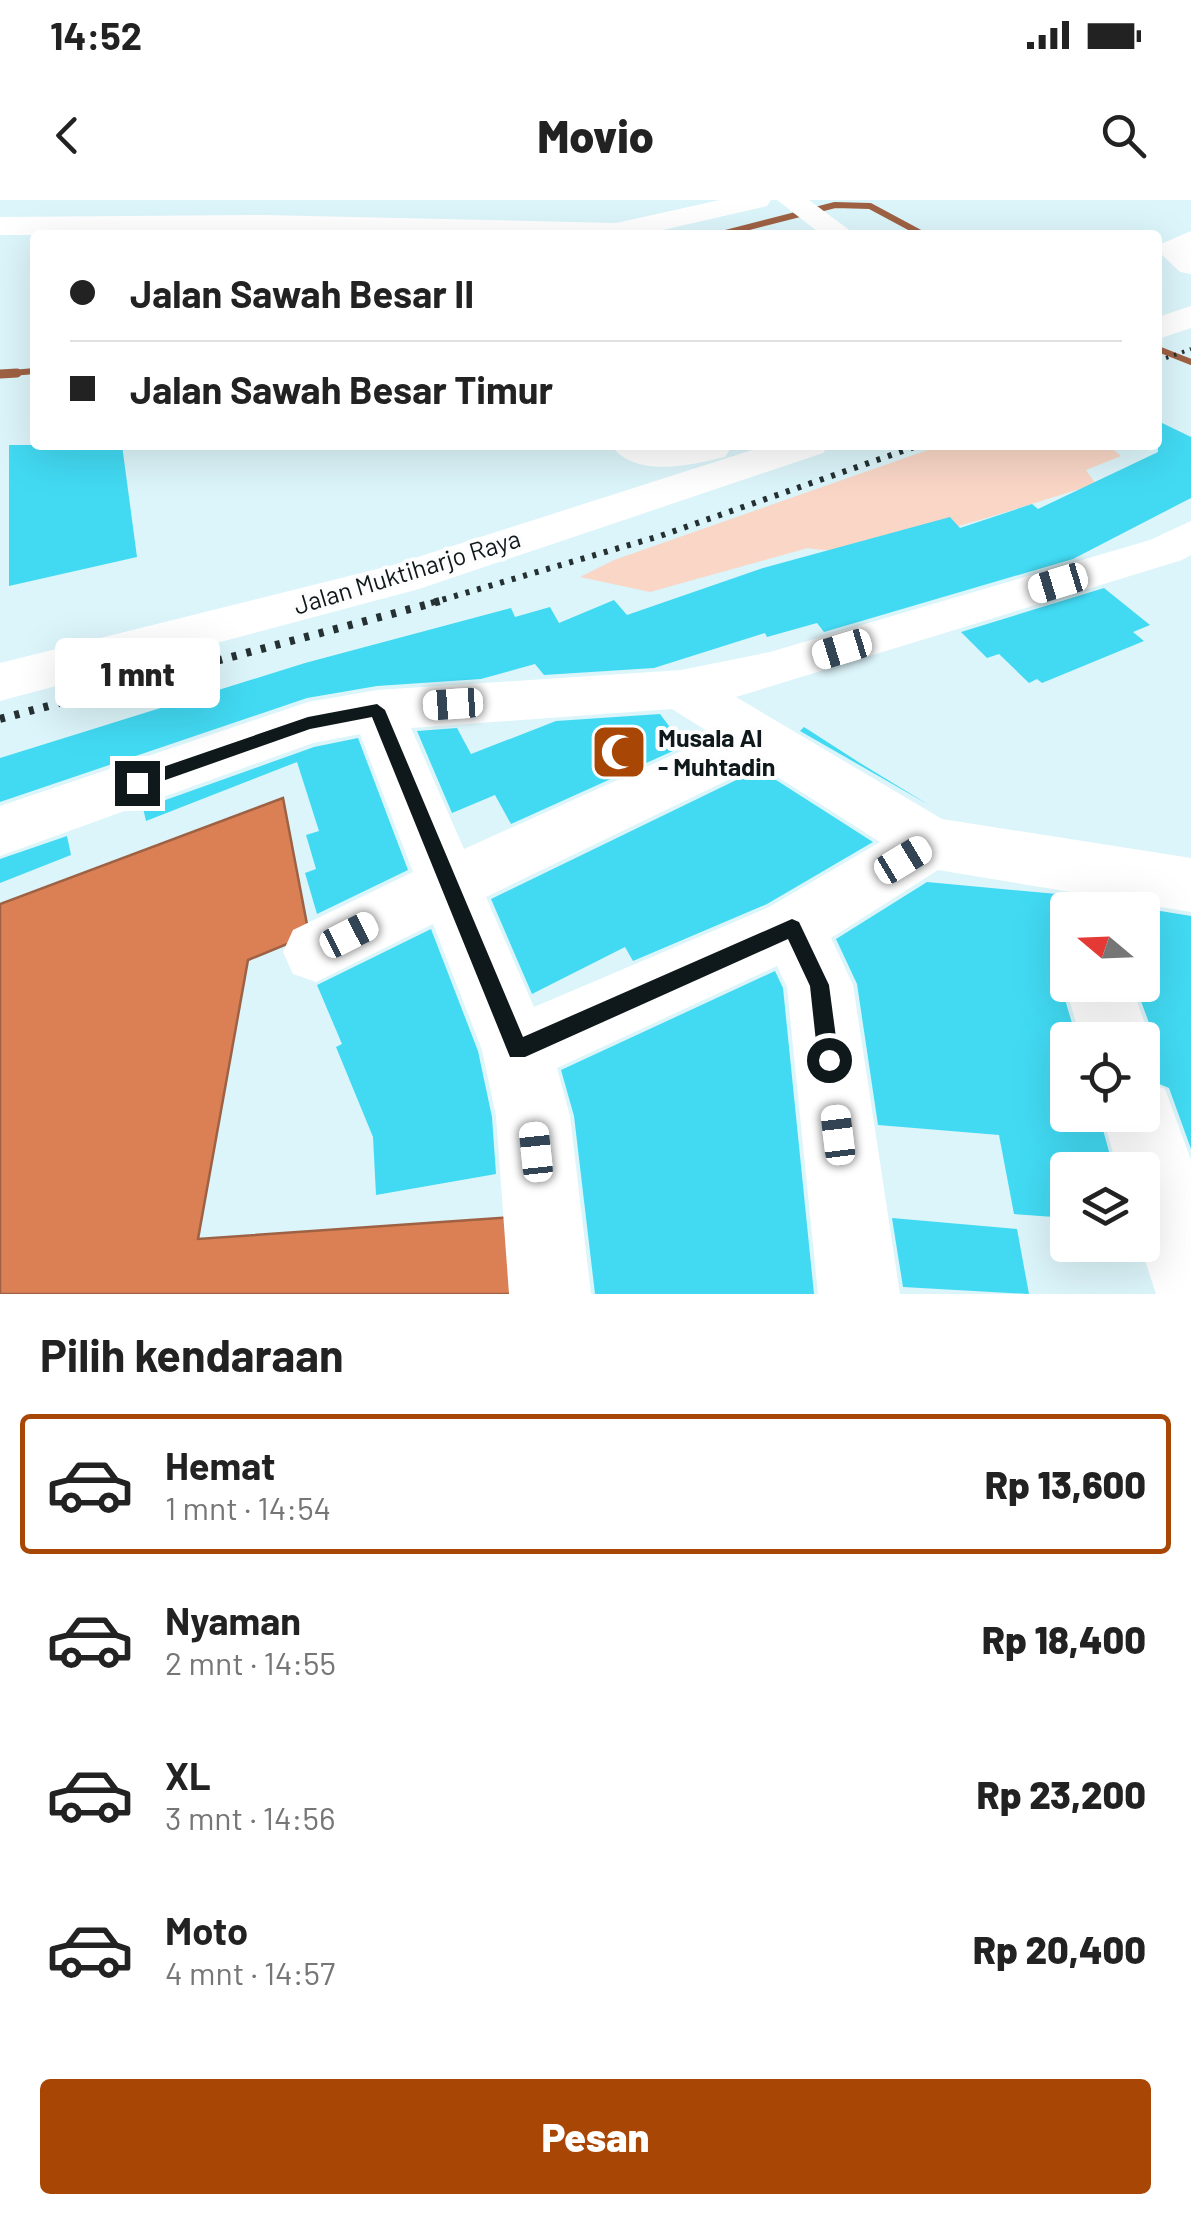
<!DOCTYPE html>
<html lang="id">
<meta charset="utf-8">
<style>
body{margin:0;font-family:Barlow,sans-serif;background:#f2f2f2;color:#222;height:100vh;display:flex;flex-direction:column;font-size:38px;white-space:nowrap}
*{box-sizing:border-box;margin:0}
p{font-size:32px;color:#767676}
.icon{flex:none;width:55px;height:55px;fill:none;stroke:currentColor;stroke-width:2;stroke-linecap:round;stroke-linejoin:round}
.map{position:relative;height:1094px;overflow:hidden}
.sheet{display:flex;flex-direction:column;background:#fff;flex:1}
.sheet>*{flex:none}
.top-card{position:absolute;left:30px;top:30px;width:1132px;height:220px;border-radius:10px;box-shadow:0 10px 40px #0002;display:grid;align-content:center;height:220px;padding:0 40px;background:#fff}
.needle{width:65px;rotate:289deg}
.controls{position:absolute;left:1050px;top:692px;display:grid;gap:20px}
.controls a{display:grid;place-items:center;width:110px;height:110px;border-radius:10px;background:#fff;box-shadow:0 10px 40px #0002;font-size:50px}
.end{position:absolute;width:45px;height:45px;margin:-22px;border:12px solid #0f181a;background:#fff;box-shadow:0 0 0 5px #fff}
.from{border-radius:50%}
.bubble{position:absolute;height:70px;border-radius:10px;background:#fff;box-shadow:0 10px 40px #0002;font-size:32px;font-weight:800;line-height:70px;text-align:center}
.car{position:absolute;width:30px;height:60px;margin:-30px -15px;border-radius:12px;box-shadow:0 0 8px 2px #0007;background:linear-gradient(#fff 24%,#345 0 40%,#fff 0 76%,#345 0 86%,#fff 0)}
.top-card b{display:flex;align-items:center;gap:35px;height:95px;font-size:38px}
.top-card b+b{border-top:2px solid #e0e0e0}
.top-card i{width:25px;height:25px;background:#222}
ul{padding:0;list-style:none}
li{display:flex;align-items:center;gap:30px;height:140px;margin:0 20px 15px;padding:0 20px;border:5px solid transparent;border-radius:10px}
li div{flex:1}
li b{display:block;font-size:38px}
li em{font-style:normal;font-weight:800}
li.on{border-color:#a84705}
li>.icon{width:90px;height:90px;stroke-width:1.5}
h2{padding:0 40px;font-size:45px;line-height:120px}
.action{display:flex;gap:20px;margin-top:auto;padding:20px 40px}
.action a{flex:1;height:115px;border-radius:10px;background:#a84705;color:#fff;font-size:40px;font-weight:800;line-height:115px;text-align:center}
.status{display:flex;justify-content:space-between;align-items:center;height:70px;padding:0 50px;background:#fff;direction:ltr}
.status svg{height:28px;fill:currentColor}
header{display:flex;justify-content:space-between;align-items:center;height:130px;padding:0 40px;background:#fff;font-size:45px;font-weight:800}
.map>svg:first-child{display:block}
.green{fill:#f9d6c6}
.water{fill:#db8054;stroke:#9e6143;stroke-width:2.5}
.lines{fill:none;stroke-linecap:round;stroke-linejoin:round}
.stream-far1{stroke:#9e6143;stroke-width:6}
.stream{stroke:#9e6143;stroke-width:9}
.building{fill:#42daf3}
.minor{fill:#fff;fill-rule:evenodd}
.rail-far2{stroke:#253032;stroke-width:4;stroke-dasharray:2.5 6;stroke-linecap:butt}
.rail-far1{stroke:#253032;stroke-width:6;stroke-dasharray:4 8;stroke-linecap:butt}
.rail{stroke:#253032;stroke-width:8;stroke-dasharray:5 10;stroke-linecap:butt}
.route{fill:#0f181a}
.labels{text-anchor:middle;stroke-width:8;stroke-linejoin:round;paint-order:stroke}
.street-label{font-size:25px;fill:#0f181a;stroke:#fdfdfd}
.poi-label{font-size:25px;font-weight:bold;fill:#0f181a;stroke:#fdfdfd;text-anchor:start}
</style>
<div class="status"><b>14:52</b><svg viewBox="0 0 49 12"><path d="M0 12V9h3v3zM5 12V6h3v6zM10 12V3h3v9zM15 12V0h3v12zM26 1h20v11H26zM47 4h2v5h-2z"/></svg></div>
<header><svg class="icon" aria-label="back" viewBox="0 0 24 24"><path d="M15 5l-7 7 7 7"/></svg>Movio<svg class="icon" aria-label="search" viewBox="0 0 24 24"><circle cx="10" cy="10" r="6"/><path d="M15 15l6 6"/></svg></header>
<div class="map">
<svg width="1191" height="1094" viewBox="0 0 1191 1094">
<rect width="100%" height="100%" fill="#dcf5fa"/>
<path class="green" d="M942,245H1108L1121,256L1086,270L1096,284C1030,303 870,362 808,348L650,392L580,377L614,360Z"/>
<polygon class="water" points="283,598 309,735 248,760 198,1039 515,1017 510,1094 0,1094 0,704"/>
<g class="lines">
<g class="stream-far1">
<polyline points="718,35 835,5 870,6 924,35"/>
<polyline points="1158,149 1191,162"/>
<polyline points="0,174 35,171"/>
</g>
<polyline class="stream" points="0,174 17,173"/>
</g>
<g class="building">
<polygon points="1158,221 1191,237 1191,298 1073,359 824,432 817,423 767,437 765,433 654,468 544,475 535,464 481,479 377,486 307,498 0,602 0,558 305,463 511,408 515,417 550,407 559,423 614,400 627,415 763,368 950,317 960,328 1032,304 1038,309 1158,252"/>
<polygon points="9,245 122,245 137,357 9,386"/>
<polygon points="1104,388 1150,425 1133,432 1144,441 1042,483 1037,479 1029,483 999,454 987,458 961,432"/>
<polygon points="660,514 684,546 511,624 495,595 452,613 417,531 457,528 471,554 556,521"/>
<polygon points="804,527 860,563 929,605 800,531"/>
<polygon points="358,538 408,670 317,714 305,673 316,669 306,635 319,631 297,562 146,621 143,608 314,547"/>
<polygon points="759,569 873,642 767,704 633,761 625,747 532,794 491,699"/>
<polygon points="67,636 71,655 0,683 0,659"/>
<polygon points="927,682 1068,695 1068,774 1061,786 1077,840 1068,840 1068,915 1099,915 1114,970 1068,970 1068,1018 1014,1014 999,935 878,925 857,784 836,739"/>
<polygon points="1142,708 1191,716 1191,949 1169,888 1142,877 1142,864 1155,839 1135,785 1142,785"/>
<polygon points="431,729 478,851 492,917 496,974 376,995 373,937 336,847 342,844 317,785"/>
<polygon points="775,771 783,788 814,1094 595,1094 574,916 561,870"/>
<polygon points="892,1018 1017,1029 1029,1094 903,1087"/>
</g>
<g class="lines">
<g class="minor">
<polygon points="720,0 771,0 767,6 641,35 0,35 0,17 264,15 616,23"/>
<polygon points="777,0 809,0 856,35 822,35"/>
<polygon points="1191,31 1191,74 1180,72 1158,51 1161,44"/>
<polygon points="1191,106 1191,128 1158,139 1158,117"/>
<path d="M611,245H729L731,248L725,257C691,265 635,279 611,245Z"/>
<polygon points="768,245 829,245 823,253 419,389 0,501 0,463 393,365"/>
<path d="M1191,321V355L1182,360L736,497L942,619L1191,658V712L938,670L831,738L853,785L900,1094H818L787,787L777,766L557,868L570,916L591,1094H509L496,916L482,850L433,724L316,782L293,774L283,752L293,730L413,672L360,534L313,543L0,656V606L308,502L377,490L681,470L770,452L1150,340ZM672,509L715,536L464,649L411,528ZM759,565L880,642L769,707L534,807L486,697Z"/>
<polygon points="1068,778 1068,785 1131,785 1151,840 1142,860 1142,840 1081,840 1065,785"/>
<polygon points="1142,880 1165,889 1191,960 1191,1094 1156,1094 1140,1045 1142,970 1118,970 1102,915 1142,915"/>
</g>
<polyline class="rail-far2" points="1158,161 1191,149"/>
<polyline class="rail-far1" points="431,403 660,336 920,245"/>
<polyline class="rail" points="0,519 440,401"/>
</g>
<polygon class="route" points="377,504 385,510 523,837 792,719 799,722 829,785 839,860 836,867 821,867 818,860 810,786 788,739 525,857 510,857 372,517 310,529 137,590 129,583 131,578 308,517"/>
<defs>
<g id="mosque-square" transform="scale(2.875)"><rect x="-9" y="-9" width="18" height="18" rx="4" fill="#a84705" stroke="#fdfdfd"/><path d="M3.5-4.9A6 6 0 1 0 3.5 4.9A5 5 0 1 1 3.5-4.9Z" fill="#fff"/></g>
</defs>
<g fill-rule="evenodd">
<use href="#mosque-square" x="619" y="552"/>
</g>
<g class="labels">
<g class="street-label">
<text transform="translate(407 372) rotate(-17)" y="9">Jalan Muktiharjo Raya</text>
</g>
<g class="poi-label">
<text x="658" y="547">Musala Al<tspan x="658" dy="29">- Muhtadin</tspan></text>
</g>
</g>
</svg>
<div class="controls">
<a><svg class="needle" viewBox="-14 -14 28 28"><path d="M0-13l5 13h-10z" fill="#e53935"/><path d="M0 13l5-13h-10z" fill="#767676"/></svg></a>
<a><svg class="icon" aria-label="locate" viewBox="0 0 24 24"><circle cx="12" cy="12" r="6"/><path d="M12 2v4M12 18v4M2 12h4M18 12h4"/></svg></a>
<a><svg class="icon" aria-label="layers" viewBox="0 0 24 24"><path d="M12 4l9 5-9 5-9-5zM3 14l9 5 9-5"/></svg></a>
</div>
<i class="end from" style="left:829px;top:860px"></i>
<i class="end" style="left:137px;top:583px"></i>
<div class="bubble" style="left:55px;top:438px;width:165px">1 mnt</div>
<i class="car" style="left:1058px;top:383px;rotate:253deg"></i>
<i class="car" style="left:842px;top:449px;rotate:253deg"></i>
<i class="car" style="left:453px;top:504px;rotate:266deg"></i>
<i class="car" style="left:903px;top:660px;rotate:59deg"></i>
<i class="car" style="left:349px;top:735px;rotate:63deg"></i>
<i class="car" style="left:838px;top:935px;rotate:353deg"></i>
<i class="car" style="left:536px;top:952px;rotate:354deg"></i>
<div class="top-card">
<b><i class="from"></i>Jalan Sawah Besar II</b>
<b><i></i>Jalan Sawah Besar Timur</b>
</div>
</div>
<section class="sheet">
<h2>Pilih kendaraan</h2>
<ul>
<li class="on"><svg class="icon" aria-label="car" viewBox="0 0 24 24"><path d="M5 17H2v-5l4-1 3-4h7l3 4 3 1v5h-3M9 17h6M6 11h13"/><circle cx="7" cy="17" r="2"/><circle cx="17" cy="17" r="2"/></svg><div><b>Hemat</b><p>1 mnt · 14:54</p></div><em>Rp 13,600</em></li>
<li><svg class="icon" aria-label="car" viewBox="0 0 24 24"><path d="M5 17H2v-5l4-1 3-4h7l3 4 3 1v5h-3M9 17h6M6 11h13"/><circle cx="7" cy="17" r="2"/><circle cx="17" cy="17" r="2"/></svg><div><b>Nyaman</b><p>2 mnt · 14:55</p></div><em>Rp 18,400</em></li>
<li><svg class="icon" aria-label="car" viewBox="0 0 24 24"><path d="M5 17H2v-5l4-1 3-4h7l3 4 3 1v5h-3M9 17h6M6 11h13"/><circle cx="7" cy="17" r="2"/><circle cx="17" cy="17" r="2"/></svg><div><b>XL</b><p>3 mnt · 14:56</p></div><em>Rp 23,200</em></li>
<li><svg class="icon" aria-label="car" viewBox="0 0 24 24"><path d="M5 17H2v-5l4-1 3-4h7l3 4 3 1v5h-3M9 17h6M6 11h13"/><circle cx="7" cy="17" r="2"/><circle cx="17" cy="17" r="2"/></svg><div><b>Moto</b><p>4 mnt · 14:57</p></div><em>Rp 20,400</em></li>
</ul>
<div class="action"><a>Pesan</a></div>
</section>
